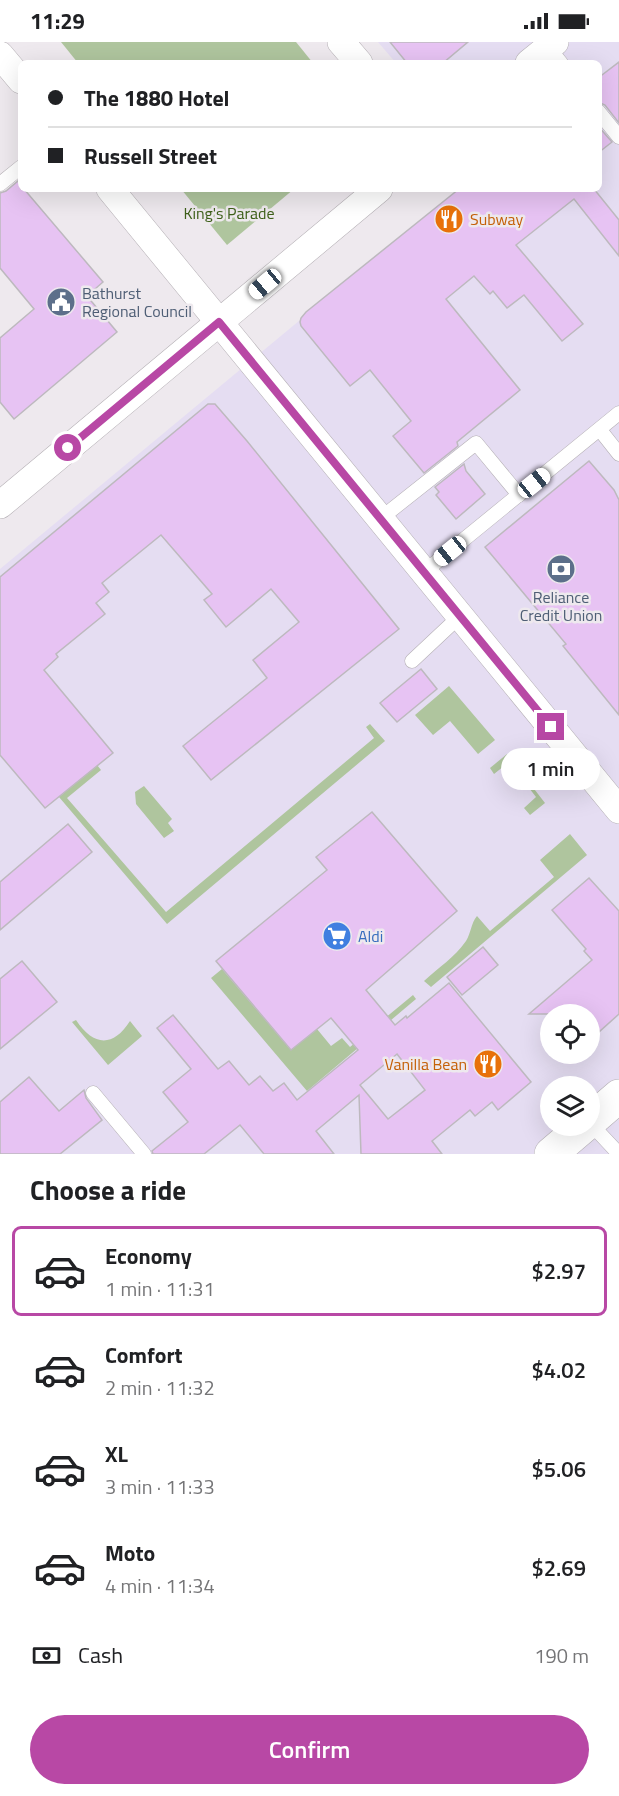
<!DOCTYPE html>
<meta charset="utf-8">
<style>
body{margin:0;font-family:"Titillium Web",sans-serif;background:#f2f2f2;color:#202124;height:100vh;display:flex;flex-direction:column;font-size:22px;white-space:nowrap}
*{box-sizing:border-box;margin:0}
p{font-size:20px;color:#757577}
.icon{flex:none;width:33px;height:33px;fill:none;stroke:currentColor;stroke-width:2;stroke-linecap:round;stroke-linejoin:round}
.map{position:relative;height:1112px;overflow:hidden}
.details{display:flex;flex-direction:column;background:#fff;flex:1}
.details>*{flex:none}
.guide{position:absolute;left:18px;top:18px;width:584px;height:132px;border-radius:9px;box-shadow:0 6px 24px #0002;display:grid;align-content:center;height:132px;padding:0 30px;background:#fff}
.controls{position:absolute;left:540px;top:962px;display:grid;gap:12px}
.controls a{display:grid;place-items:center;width:60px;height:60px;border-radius:50%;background:#fff;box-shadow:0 6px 24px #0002;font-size:30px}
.end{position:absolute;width:27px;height:27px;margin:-14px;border:8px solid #b848a5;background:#fff;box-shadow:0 0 0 3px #fff}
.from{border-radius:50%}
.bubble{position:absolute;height:42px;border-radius:21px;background:#fff;box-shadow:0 6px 24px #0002;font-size:20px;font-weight:600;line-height:42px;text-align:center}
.car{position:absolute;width:18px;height:36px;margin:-18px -9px;border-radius:8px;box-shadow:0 0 4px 2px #0007;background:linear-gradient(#fff 24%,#345 0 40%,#fff 0 76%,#345 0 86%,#fff 0)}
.guide b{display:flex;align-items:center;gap:21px;height:57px;font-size:22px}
.guide b+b{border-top:2px solid #e0e0e0}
.guide i{width:15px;height:15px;background:#202124}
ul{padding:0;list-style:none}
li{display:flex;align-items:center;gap:18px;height:90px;margin:0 12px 9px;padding:0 18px;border:3px solid transparent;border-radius:9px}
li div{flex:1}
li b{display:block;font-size:22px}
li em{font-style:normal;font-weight:600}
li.active{border-color:#b848a5}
li>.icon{width:54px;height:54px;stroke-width:1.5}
h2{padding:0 30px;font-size:27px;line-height:72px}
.pay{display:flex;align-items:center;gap:15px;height:66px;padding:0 30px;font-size:22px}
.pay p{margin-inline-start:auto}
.cta{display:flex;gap:12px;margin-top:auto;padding:12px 30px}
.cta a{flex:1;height:69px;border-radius:36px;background:#b848a5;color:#fff;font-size:24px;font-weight:600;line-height:69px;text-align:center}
.status{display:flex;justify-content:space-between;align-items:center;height:42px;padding:0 30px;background:#fff;direction:ltr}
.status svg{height:16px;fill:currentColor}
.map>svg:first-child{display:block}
.commercial{fill:#e5ddf2;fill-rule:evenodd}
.green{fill:#afc59e}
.building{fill:#e7c3f3;stroke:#bdb9be;stroke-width:1.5;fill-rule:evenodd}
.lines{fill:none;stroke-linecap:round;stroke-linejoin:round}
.service-casing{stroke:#b5b0b5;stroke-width:15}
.minor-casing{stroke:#b5b0b5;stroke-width:28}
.primary-casing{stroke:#b5b0b5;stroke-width:34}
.service{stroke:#fff;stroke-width:14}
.minor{stroke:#fff;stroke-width:27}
.primary{stroke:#fff;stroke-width:33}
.route{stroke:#b848a5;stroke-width:8}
.labels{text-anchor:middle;stroke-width:5;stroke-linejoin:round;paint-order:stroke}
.park-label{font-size:16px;fill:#3e601a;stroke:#eee9ee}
.food-label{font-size:16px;fill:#c56008;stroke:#eee9ee;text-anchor:start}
.service-label{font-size:16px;fill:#4e5e75;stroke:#eee9ee;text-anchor:start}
.shop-label{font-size:16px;fill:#366cbe;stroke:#eee9ee;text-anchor:start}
</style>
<div class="status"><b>11:29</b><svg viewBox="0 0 49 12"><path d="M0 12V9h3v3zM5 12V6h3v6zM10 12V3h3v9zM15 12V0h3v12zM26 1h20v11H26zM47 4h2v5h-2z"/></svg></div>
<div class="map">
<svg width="619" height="1112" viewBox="0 0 619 1112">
<rect width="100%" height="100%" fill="#eee9ee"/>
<path class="commercial" d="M378,0H619V1112H0V527L458,147H598V21H396ZM550,972H590V1011H550ZM550,1044H590V1083H550Z"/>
<g class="green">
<polygon points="61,0 296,0 313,21 78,21"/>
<polygon points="181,147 294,147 227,203"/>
<polygon points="449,644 495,698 478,712 450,679 433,693 415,673"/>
<polygon points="370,682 385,699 167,882 59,755 97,723 101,728 67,756 166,870 374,696 366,685"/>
<polygon points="507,712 545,761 530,773 524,766 536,755 509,720 494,732 490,726"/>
<polygon points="144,744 172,777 168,781 174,789 164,796 136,762 135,750"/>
<path d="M570,792L587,813L431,945L424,939C438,926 455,915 466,899C471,891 471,881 477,874L490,889L554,835L540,818Z"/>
<polygon points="222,927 291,1008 317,987 331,1004 342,996 350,1005 413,953 416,957 307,1049 211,936"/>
<path d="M76,978C93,1004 113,1006 130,979L142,994L108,1023L72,980Z"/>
</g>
<g class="building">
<polygon points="390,0 468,0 443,21 407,21"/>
<polygon points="619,20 619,81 605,63 598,60 598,36"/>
<polygon points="598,84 612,100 598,111"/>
<polygon points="18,139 21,144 21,147 24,147 103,240 87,254 117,290 14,377 0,360 0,296 34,267 0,226 0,151 6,149"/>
<polygon points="459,147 594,147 619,178 619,214 574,157 516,203 583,282 562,299 524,253 507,266 493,249 490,252 474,234 446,257 520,348 457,400 458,404 424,431 393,394 411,379 370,328 350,344 301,284 300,280 301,276 306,270"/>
<polygon points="208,362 215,362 247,399 399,587 211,738 183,704 267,636 253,618 299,580 271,547 226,585 204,558 212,552 161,493 102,541 109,550 96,561 105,572 56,612 58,615 44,628 113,711 45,766 0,713 0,535"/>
<polygon points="589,419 614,448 619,458 619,673 563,604 566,602 485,505"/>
<polygon points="464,422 466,429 485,452 456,477 436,453 439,450 435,445"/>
<polygon points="421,627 437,647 397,680 380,661"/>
<path d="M372,770L457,869L366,948L395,983L406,974L407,976L449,941L531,1040L498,1068L492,1060L475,1074L470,1068L432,1099L442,1112H361L359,1053L316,1089L334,1112H264L240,1083L204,1112H153L152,1109L188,1080L163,1050L191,1027L157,986L173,973L218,1027L229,1019L249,1043L260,1034L273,1049L284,1041L297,1058L358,1008L331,976L291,1008L216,919L327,828L316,815ZM397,1012L425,1048L388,1077L360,1043Z"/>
<polygon points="68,782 92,810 0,888 0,840"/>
<polygon points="589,836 619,869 619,972 590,998 590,972 529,972 592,918 584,909 586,907 552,868"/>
<polygon points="483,905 498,923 462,953 447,935"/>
<polygon points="22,919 57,960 0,1007 0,937"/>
<polygon points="29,1035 59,1069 84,1048 86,1056 102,1078 60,1112 0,1112 0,1060"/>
</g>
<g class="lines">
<g class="service-casing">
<g id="service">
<polyline points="548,5 561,21"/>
<polyline points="598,69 619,95"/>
<polyline points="0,142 21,125"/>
<polyline points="600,388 619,412"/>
<polyline points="380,477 476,401 519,453"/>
<polyline points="424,530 619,371"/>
<polyline points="412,619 460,574"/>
<polyline points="93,1051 144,1112"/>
<polyline points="590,1081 619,1112"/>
</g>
</g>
<g class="minor-casing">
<g id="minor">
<polyline points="341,0 359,21"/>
<polyline points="0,13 21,38"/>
<polyline points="529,21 555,0"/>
<polyline points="110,147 619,768"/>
<polyline points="0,463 379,147"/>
</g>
</g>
<g class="primary-casing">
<g id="primary">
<polyline points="590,1079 619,1054"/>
<polyline points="551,1112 585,1083"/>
</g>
</g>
<use href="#service" class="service"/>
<use href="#minor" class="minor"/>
<use href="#primary" class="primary"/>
</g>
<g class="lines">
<polyline class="route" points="68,406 219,280 551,685"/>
</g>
<defs>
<g id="restaurant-disc" transform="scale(1.5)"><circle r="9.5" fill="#e8710a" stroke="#eee9ee"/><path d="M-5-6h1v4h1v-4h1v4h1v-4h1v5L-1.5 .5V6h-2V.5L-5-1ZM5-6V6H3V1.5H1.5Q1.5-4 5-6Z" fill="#fff"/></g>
<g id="civic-disc" transform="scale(1.5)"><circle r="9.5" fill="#5c6f8a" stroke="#eee9ee"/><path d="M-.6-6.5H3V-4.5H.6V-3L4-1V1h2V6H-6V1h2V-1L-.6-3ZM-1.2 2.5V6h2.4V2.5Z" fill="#fff"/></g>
<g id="bank-disc" transform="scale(1.5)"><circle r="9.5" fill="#5c6f8a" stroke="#eee9ee"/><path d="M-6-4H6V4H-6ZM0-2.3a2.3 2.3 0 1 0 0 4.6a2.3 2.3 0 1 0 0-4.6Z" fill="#fff"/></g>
<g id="supermarket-disc" transform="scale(1.5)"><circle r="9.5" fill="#3f7fe0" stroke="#eee9ee"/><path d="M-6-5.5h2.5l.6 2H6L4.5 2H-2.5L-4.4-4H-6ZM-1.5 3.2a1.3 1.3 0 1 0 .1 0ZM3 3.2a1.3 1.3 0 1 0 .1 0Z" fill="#fff"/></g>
</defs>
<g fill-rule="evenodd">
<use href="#restaurant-disc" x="449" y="177"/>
<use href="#civic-disc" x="61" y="260"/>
<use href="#bank-disc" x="561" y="527"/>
<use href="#supermarket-disc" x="337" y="894"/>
<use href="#restaurant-disc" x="488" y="1022"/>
</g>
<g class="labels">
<g class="park-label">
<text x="229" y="177">King's Parade</text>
</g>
<g class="food-label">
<text x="470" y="183">Subway</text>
<text x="467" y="1028" text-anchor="end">Vanilla Bean</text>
</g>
<g class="service-label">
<text x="82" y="257">Bathurst<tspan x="82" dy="18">Regional Council</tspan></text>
<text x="561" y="561" text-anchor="middle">Reliance<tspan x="561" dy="18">Credit Union</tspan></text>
</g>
<g class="shop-label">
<text x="358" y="900">Aldi</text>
</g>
</g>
</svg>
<div class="controls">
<a><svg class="icon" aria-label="locate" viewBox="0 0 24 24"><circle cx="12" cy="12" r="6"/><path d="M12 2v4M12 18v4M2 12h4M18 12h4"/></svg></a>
<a><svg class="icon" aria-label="layers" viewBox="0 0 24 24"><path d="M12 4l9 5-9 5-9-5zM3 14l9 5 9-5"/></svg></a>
</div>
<i class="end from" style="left:68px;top:406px"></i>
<i class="end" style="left:551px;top:685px"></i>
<div class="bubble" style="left:501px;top:706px;width:99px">1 min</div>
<i class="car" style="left:265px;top:242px;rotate:230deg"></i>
<i class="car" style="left:534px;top:441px;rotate:51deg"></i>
<i class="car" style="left:450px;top:509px;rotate:231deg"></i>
<div class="guide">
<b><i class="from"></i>The 1880 Hotel</b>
<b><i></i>Russell Street</b>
</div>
</div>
<section class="details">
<h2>Choose a ride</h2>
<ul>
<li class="active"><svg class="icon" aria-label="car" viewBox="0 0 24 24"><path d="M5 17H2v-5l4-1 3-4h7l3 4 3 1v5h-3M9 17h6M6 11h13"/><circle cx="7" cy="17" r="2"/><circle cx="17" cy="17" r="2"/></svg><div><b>Economy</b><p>1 min · 11:31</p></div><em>$2.97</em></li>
<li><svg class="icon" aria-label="car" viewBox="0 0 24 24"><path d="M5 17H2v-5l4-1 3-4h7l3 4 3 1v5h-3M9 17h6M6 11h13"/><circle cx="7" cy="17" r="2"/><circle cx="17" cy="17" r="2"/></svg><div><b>Comfort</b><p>2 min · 11:32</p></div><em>$4.02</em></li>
<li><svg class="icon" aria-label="car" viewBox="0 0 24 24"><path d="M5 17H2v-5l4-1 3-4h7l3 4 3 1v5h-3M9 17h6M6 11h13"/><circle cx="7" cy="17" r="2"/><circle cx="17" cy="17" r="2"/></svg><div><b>XL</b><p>3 min · 11:33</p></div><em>$5.06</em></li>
<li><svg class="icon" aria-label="car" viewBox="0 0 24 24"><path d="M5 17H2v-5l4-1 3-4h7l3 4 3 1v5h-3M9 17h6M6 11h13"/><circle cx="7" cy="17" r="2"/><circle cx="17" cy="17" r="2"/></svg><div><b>Moto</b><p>4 min · 11:34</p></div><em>$2.69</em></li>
</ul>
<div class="pay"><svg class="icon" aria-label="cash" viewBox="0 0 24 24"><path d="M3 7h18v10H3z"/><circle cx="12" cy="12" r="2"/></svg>Cash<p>190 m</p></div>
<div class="cta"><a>Confirm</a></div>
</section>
